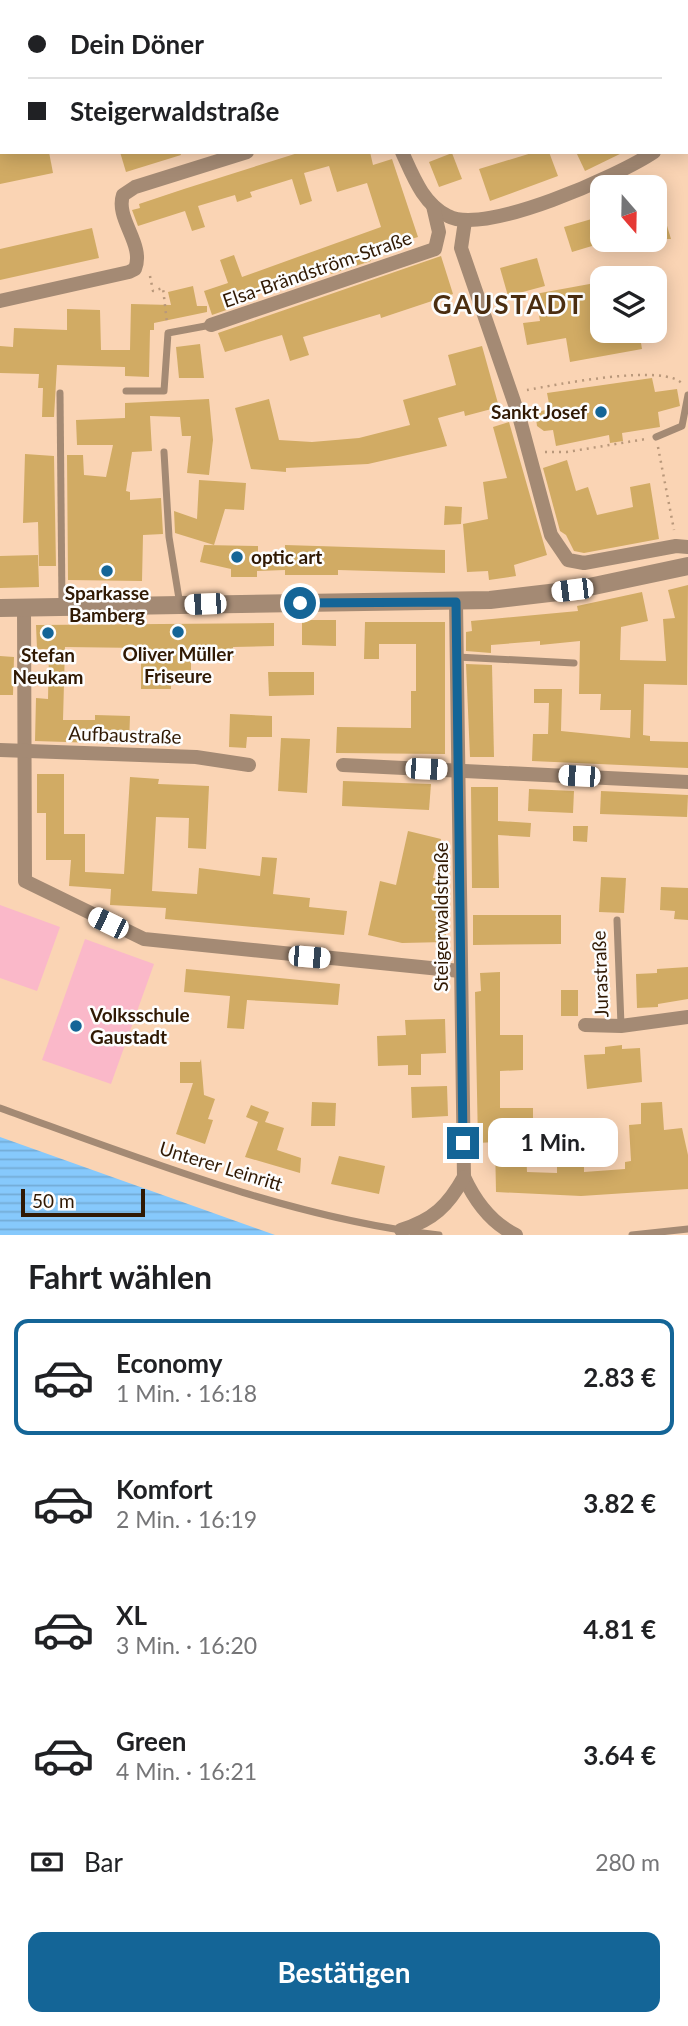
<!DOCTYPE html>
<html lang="de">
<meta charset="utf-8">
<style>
body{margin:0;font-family:Lato,sans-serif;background:#f2f2f2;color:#202124;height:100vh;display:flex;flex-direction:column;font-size:26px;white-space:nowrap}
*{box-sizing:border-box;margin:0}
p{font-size:23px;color:#757577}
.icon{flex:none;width:38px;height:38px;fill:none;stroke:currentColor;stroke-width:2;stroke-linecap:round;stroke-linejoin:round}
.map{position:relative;height:1235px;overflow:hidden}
.sheet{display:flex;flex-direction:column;background:#fff;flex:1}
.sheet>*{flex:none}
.top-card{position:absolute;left:0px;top:0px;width:690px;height:154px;box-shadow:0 4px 18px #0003;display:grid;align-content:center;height:154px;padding:0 28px;background:#fff}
.needle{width:46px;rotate:160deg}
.buttons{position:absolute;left:590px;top:175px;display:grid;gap:14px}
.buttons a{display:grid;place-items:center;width:77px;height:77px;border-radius:14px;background:#fff;box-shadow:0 4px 18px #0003;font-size:35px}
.scale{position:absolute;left:21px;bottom:18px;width:124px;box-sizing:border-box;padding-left:7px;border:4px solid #301903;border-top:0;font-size:19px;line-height:24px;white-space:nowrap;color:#301903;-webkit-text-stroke:5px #fdfdfd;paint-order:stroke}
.end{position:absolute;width:32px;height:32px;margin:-16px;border:9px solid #146597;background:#fff;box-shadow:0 0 0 4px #fff}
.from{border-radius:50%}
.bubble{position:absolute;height:49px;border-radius:14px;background:#fff;box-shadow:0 4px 18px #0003;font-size:23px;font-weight:700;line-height:49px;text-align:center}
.car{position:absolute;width:21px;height:42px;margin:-21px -10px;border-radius:9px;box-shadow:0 0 5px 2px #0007;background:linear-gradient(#fff 24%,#345 0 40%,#fff 0 76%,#345 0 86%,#fff 0)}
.top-card b{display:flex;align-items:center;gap:24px;height:66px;font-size:26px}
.top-card b+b{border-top:2px solid #e0e0e0}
.top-card i{width:18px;height:18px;background:#202124}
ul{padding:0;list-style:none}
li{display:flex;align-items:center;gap:21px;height:116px;margin:0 14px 10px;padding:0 14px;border:4px solid transparent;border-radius:14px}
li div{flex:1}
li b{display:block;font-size:26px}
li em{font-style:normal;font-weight:700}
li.active{border-color:#146597}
li>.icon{width:63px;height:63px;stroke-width:1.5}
h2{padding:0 28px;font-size:32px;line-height:84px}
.pay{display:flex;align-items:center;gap:18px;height:77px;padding:0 28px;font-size:26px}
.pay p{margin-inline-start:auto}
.button{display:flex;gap:14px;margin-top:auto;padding:14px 28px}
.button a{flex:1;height:80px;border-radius:14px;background:#146597;color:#fff;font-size:28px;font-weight:700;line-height:80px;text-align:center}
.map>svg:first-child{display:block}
.garden{fill:#fab8c9}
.water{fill:url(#water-rules)}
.building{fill:#d1ab64}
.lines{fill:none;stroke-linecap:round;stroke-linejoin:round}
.path{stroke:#b9987b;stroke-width:2.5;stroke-dasharray:2 5;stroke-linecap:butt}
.service{stroke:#a48a74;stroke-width:7}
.minor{stroke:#a48a74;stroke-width:14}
.tertiary{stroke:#a48a74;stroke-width:18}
.route{stroke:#146597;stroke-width:9}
.poi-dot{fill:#146597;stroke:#fdfdfd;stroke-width:2.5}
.labels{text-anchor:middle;stroke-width:5;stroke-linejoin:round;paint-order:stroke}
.street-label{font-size:19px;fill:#301903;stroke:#fdfdfd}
.poi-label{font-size:19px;font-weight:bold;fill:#301903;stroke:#fdfdfd}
.district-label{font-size:26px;font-weight:bold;letter-spacing:2px;fill:#4b2e11;stroke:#fdfdfd}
</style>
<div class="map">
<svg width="688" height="1235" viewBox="0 0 688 1235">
<defs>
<pattern id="water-rules" width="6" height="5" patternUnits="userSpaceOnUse" patternTransform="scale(1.75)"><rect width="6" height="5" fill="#86c9fc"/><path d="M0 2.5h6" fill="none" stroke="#74acd6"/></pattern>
</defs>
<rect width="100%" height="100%" fill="#fad4b4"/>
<g class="garden">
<polygon points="0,905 60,927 37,991 0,978"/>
<polygon points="85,939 154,964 111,1084 42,1060"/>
</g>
<polygon class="water" points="0,1137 275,1235 0,1235"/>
<g class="building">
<polygon points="0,152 49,152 53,173 0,184"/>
<polygon points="120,152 180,152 181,155 126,172"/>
<polygon points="301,152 370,152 373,165 392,159 418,237 368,252 371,261 331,274 329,269 234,302 235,307 212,315 204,291 228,283 220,260 234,255 242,277 381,227 367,183 337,192 329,166 304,173 312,201 300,205 292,179 250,192 252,197 237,202 235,195 198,206 205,227 192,231 185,211 138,226 132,210 140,208 139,204 184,189"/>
<polygon points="535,152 549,152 558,176 490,201 479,169"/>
<polygon points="576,152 624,152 585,171"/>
<polygon points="452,153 462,179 439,187 429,162"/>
<polygon points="654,196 658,196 671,239 654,239"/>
<polygon points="602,216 602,243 572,252 564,227"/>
<polygon points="92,228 99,258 0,280 0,249"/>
<polygon points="441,256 453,294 381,318 380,314 303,337 309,355 290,361 282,335 225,352 218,333"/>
<polygon points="537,258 545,286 508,296 500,268"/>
<polygon points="595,283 602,331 639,331 642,349 570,362 566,338 527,345 523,323 540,321 535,294"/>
<polygon points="193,286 197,306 207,306 207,312 154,323 154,330 150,330 149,377 125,376 125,367 57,365 54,417 42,417 43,388 38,388 39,374 0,373 0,346 13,347 14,328 67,330 67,309 100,310 101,350 130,350 131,304 171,305 168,292"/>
<polygon points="200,344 204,378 179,378 176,347"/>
<polygon points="482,346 499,407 465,416 464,411 438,418 447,446 368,464 286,468 286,472 251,469 235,408 269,399 279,440 312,442 359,438 410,425 403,400 456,385 448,355"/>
<polygon points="652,378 655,392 677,389 680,406 658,412 660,427 622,433 623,441 610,443 609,435 556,446 553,430 544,431 537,426 536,418 541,411 550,409 547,393"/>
<polygon points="209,399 213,440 209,475 187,473 191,436 182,436 180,417 150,416 152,451 132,452 126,491 130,492 130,500 161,498 163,534 143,535 142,581 68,580 67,455 83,455 84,475 106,477 113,445 77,445 76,420 125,418 125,403"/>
<polygon points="509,422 547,555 514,565 516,576 489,580 488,571 467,572 463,524 488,519 483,482 507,478 493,427"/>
<polygon points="25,454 54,456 56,566 39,566 38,522 23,523"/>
<polygon points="567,460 576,491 588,487 597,515 633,507 630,487 650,483 659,539 584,553 574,551 566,535 560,531 543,468"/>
<polygon points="199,480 246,483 244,510 225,509 214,545 175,533 174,511 197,519"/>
<polygon points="445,506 462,507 461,524 444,525"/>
<polygon points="204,545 258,546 258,553 285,553 285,545 445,550 445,573 338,570 338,575 285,575 285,570 257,571 257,577 231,577 231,569 200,562"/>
<polygon points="38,555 39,587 0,588 0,556"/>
<polygon points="688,585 687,685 644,684 643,735 650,736 650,741 688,742 688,768 532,761 533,734 548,734 549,703 534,703 534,689 562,689 561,731 630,738 631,710 600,710 601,694 579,694 580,641 540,645 540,641 491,645 491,653 466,651 466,632 472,631 471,621 578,611 577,606 642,592 648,621 621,627 620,660 666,661 663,619 675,618 668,590"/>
<polygon points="302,620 336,620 336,646 302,645"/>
<polygon points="365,622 445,622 445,754 336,753 337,727 411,728 411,691 416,691 416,644 379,644 379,659 364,659"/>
<polygon points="274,623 274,646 233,647 234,657 191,662 191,670 171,671 171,689 141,689 141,648 65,647 63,720 95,720 95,715 130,716 129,744 35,741 36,698 48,699 49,649 37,649 36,625"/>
<polygon points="0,656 14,657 13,695 0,695"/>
<polygon points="466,664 492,665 494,757 470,757"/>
<polygon points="268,672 314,672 314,695 269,696"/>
<polygon points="230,714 272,716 272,737 247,737 246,748 229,747"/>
<polygon points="281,738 310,739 307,793 278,791"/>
<polygon points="37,774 64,774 64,834 85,834 85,872 124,874 130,777 159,779 158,784 209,786 206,849 188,848 189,818 156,817 152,891 197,894 199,868 260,876 262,857 277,858 273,894 310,898 309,907 347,911 344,935 165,919 166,908 110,905 111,889 69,886 71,860 46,860 46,813 37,813"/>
<polygon points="343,781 431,784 429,810 342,806"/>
<polygon points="471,787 498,787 498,821 531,823 530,837 498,835 499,888 472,888"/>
<polygon points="529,789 574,791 573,813 528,811"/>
<polygon points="601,791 688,795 687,817 600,814"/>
<polygon points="573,826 588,826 587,842 573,841"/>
<polygon points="408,831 441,839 433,878 445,878 446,942 402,943 368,935 380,881 396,885"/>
<polygon points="601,877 626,878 624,913 599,912"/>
<polygon points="661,887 688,888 688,920 674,919 675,911 660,910"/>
<polygon points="473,915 561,915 561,944 473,945"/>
<polygon points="688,967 688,999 658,1004 658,1007 637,1008 636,974 657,973 657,969"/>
<polygon points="186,969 340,984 338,1005 247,1000 244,1029 227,1028 230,996 184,992"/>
<polygon points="500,972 500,1035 523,1035 523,1070 500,1071 500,1108 533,1108 533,1126 525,1126 527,1172 557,1173 557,1140 584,1140 584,1172 625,1169 625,1162 631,1161 629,1125 641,1124 641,1103 662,1102 664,1130 682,1128 688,1155 688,1189 581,1196 496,1192 495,1142 478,1143 475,992 481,991 480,973"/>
<rect x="561" y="990" width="17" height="26"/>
<polygon points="445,1019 446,1053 421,1054 421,1075 408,1075 408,1065 378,1066 377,1036 406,1035 405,1020"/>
<polygon points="622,1045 622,1049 640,1048 642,1082 587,1089 584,1055 605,1054 605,1047"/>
<polygon points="201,1059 204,1095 215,1099 208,1119 213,1120 205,1144 176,1134 193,1083 180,1083 180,1062 200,1062"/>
<polygon points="447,1086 448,1116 412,1118 411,1087"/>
<polygon points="312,1102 336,1103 335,1126 311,1126"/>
<polygon points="251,1105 269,1112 265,1122 284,1128 277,1150 301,1158 300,1173 245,1157 258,1122 246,1117"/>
<polygon points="339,1156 385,1166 379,1194 331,1184"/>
</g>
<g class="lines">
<g class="path">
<polyline points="150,276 153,291 163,288 167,323"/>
<path d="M527,390C555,385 669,362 683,385"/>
<polyline points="658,447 674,530"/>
<polyline points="545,452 567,452 646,439"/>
</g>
<g class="service">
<polyline points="126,391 164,391 168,333 211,325"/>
<polyline points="60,393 62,606"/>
<polyline points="656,437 682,426 688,395"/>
<polyline points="164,452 169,537 180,605"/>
<polyline points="457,657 574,663"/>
<polyline points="617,920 621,1025"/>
<path d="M0,1108C136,1157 295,1220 439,1235"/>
<polyline points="632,1235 688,1229"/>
</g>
<g class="minor">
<polyline points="340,0 340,2"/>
<polyline points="631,0 632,2"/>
<polyline points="128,2 137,0"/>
<polyline points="0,29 2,29"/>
<polyline points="688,120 688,121"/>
<path d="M402,152C413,176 423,204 448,216C485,236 620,175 654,152"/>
<polyline points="465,221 461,248 519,416 551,535 568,560 584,563 676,546 688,547"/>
<path d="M0,301L129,272L135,269C145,244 115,219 123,195L135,187L247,152"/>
<polyline points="211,325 435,249 439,232 433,206"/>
<path d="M456,602L464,1177C475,1201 491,1223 516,1235"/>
<polyline points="24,608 25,881 144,939 460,971"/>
<polyline points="0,750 196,757 249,765"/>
<polyline points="343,765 688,782"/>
<polyline points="585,1025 621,1026 688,1017"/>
<path d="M401,1230C433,1220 448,1206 464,1177"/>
</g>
<polyline class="tertiary" points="0,608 490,600 575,590 688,566"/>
</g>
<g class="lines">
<polyline class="route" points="300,603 456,602 463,1143"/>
</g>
<g class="poi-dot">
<circle cx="601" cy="412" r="7"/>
<circle cx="237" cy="557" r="7"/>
<circle cx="107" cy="571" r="7"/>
<circle cx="178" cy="632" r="7"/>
<circle cx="48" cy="633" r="7"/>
<circle cx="76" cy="1026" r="7"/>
</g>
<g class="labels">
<g class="street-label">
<text transform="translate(317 269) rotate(-19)" y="7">Elsa-Brändström-Straße</text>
<text transform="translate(125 735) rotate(2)" y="7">Aufbaustraße</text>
<text transform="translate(441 917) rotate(-90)" y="7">Steigerwaldstraße</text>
<text transform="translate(600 974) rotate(-92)" y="7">Jurastraße</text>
<text transform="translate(221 1166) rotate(17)" y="7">Unterer Leinritt</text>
</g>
<g class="poi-label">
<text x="587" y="419" text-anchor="end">Sankt Josef</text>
<text x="251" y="564" text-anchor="start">optic art</text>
<text x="107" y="600">Sparkasse<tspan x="107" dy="22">Bamberg</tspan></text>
<text x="178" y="661">Oliver Müller<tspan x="178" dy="22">Friseure</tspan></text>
<text x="48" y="662">Stefan<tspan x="48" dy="22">Neukam</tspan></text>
<text x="90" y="1022" text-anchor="start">Volksschule<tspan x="90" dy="22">Gaustadt</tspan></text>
</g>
<g class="district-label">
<text x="509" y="314">GAUSTADT</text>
</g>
</g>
</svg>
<div class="buttons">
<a><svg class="needle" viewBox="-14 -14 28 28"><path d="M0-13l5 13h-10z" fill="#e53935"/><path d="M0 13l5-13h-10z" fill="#757577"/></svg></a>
<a><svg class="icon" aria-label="layers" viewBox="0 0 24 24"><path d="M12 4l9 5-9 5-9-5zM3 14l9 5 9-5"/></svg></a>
</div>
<div class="scale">50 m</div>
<i class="end from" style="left:300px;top:603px"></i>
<i class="end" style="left:463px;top:1143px"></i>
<div class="bubble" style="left:488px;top:1118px;width:130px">1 Min.</div>
<i class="car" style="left:572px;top:590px;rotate:263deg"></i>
<i class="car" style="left:205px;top:604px;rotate:268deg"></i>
<i class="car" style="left:426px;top:769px;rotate:92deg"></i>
<i class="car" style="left:579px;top:776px;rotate:273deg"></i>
<i class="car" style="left:108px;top:923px;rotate:296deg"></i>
<i class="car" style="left:309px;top:957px;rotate:95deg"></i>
<div class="top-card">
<b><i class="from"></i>Dein Döner</b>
<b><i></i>Steigerwaldstraße</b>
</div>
</div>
<section class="sheet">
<h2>Fahrt wählen</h2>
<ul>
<li class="active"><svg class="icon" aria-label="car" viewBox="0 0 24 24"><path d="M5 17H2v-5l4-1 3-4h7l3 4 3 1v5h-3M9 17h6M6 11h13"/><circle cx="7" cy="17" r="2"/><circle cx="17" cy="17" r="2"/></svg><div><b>Economy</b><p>1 Min. · 16:18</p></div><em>2.83 €</em></li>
<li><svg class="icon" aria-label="car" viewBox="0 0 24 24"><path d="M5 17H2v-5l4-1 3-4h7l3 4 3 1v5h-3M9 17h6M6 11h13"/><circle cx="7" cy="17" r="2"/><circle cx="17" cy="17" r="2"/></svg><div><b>Komfort</b><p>2 Min. · 16:19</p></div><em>3.82 €</em></li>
<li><svg class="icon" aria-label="car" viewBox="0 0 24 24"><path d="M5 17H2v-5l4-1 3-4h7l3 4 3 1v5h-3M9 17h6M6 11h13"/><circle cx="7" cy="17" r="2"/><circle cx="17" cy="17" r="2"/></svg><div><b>XL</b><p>3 Min. · 16:20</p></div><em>4.81 €</em></li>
<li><svg class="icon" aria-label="car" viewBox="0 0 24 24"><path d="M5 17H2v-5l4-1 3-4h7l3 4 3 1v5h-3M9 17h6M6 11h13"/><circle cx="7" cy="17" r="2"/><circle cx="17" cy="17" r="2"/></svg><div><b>Green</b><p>4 Min. · 16:21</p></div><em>3.64 €</em></li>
</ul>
<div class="pay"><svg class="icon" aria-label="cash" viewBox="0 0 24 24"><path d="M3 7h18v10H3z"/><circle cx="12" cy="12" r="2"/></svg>Bar<p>280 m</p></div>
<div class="button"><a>Bestätigen</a></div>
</section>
